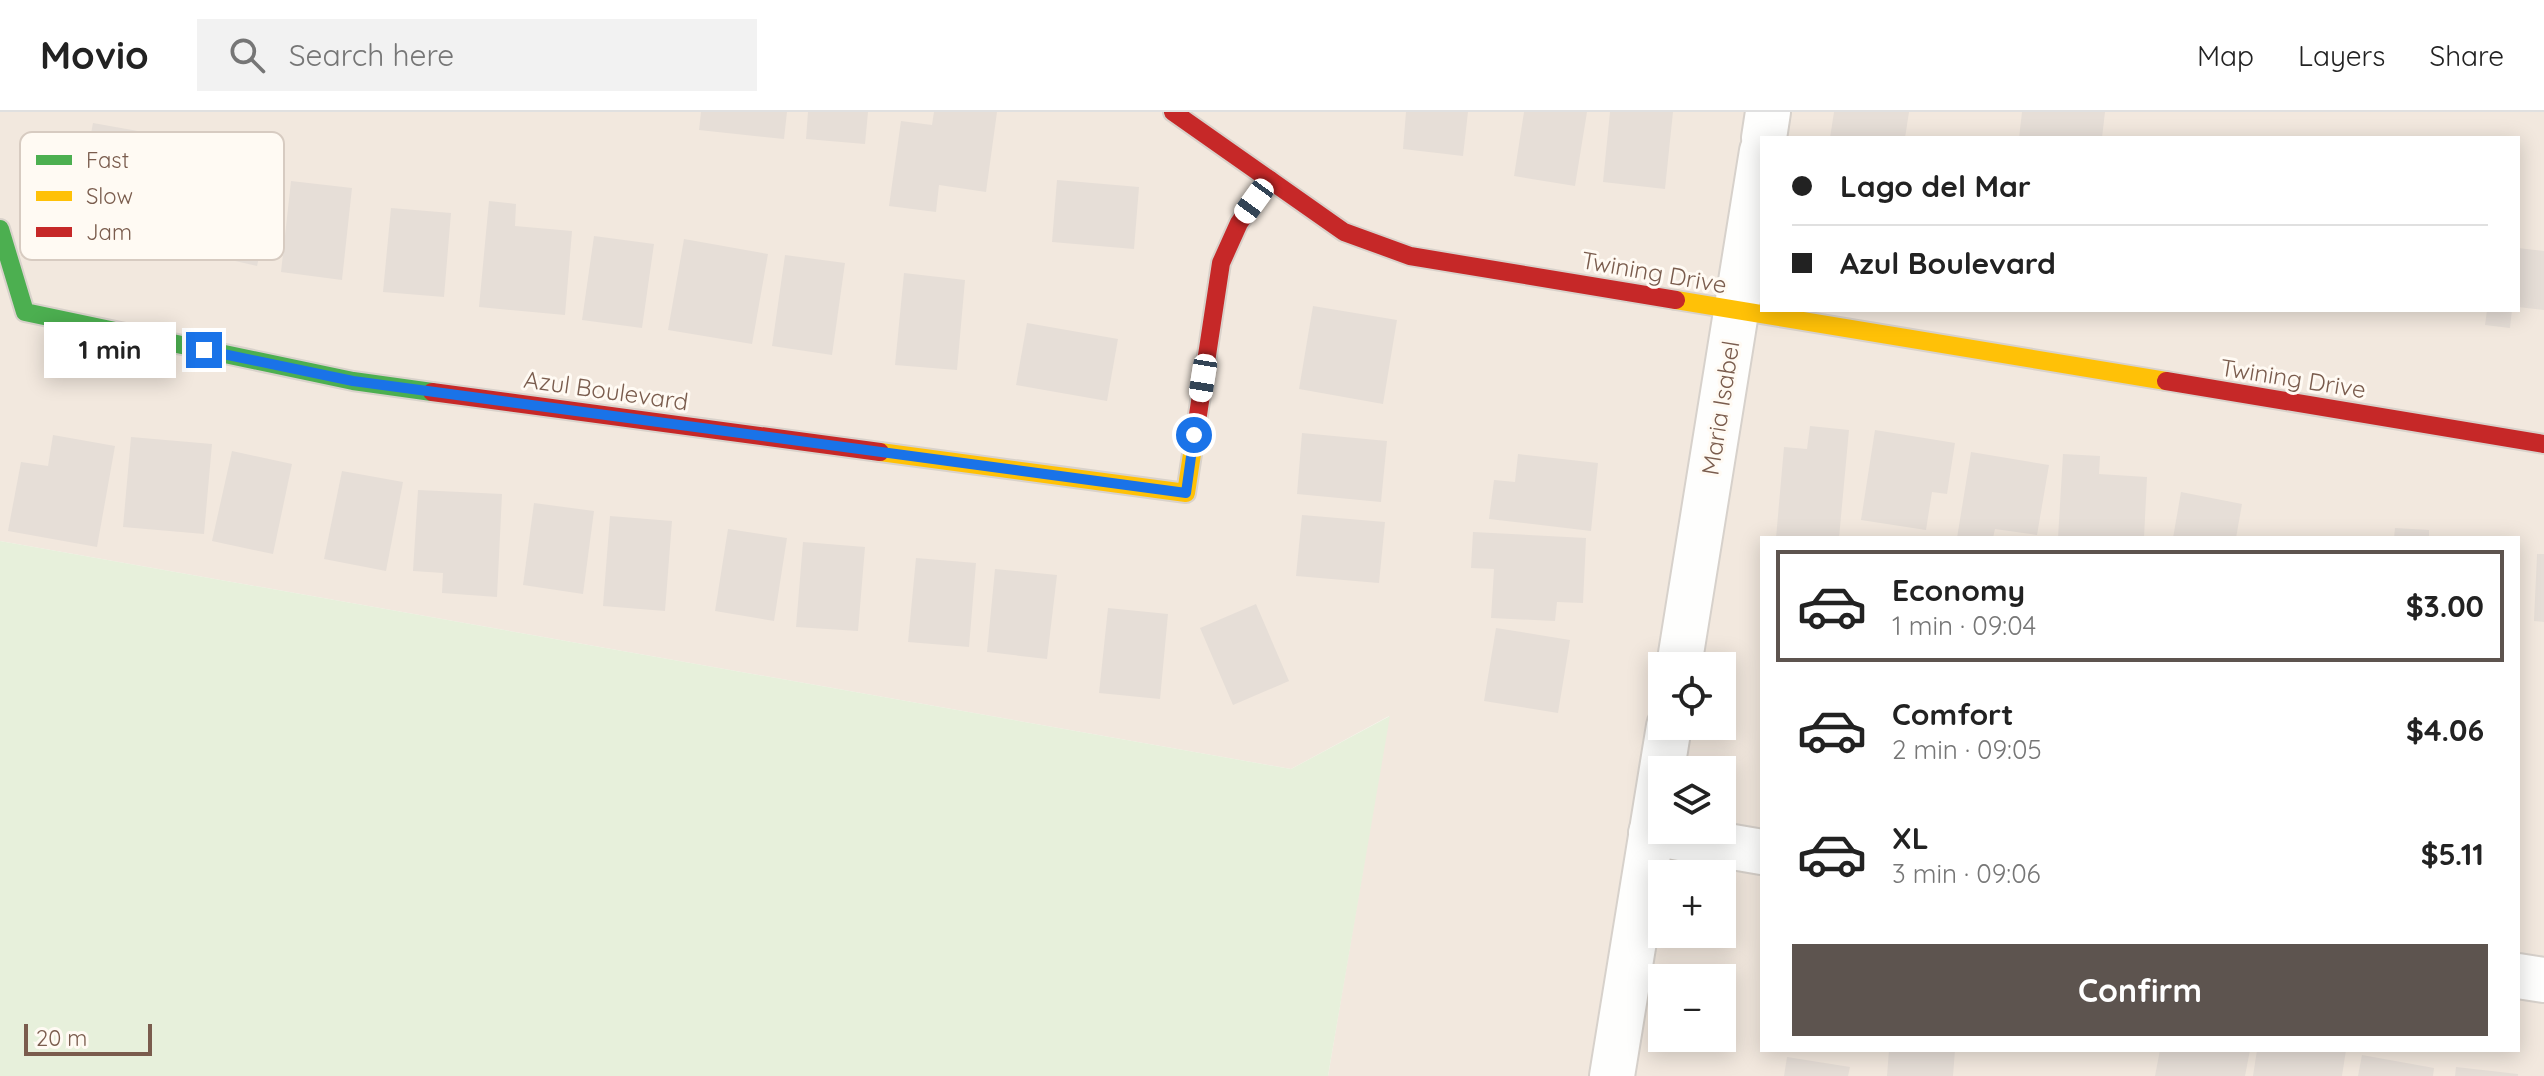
<!DOCTYPE html>
<meta charset="utf-8">
<style>
body{margin:0;font-family:Quicksand,sans-serif;background:#f2f2f2;color:#222;height:100vh;display:flex;flex-direction:column;font-size:30px;white-space:nowrap}
*{box-sizing:border-box;margin:0}
p{font-size:26px;color:#767676}
.icon{flex:none;width:44px;height:44px;fill:none;stroke:currentColor;stroke-width:2;stroke-linecap:round;stroke-linejoin:round}
.map{position:relative;flex:1;overflow:hidden}
.sheet{position:absolute;left:1760px;top:424px;width:760px;height:516px;display:flex;flex-direction:column;background:#fff;border-radius:0px;box-shadow:0 4px 20px #0003}
.sheet>*{flex:none}
.hud{position:absolute;left:1760px;top:24px;width:760px;height:176px;border-radius:0px;box-shadow:0 4px 20px #0003;display:grid;align-content:center;height:176px;padding:0 32px;background:#fff}
.tools{position:absolute;left:1648px;top:540px;display:grid;gap:16px}
.tools a{display:grid;place-items:center;width:88px;height:88px;border-radius:0px;background:#fff;box-shadow:0 4px 20px #0003;font-size:40px}
.scale{position:absolute;left:24px;bottom:20px;width:128px;box-sizing:border-box;padding-left:8px;border:4px solid #7a5c4d;border-top:0;font-size:22px;line-height:28px;white-space:nowrap;color:#7a5c4d;-webkit-text-stroke:6px #fffaf3;paint-order:stroke}
.end{position:absolute;width:36px;height:36px;margin:-18px;border:10px solid #1a73e8;background:#fff;box-shadow:0 0 0 4px #fff}
.from{border-radius:50%}
.bubble{position:absolute;height:56px;border-radius:0px;background:#fff;box-shadow:0 4px 20px #0003;font-size:26px;font-weight:800;line-height:56px;text-align:center}
.car{position:absolute;width:24px;height:48px;margin:-24px -12px;border-radius:10px;box-shadow:0 0 6px 2px #0007;background:linear-gradient(#fff 24%,#345 0 40%,#fff 0 76%,#345 0 86%,#fff 0)}
.hud b{display:flex;align-items:center;gap:28px;height:76px;font-size:30px}
.hud b+b{border-top:2px solid #e0e0e0}
.hud i{width:20px;height:20px;background:#222}
ul{padding:14px 0 0;list-style:none}
li{display:flex;align-items:center;gap:24px;height:112px;margin:0 16px 12px;padding:0 16px;border:4px solid transparent;border-radius:0px}
li div{flex:1}
li b{display:block;font-size:30px}
li em{font-style:normal;font-weight:800}
li.on{border-color:#5d544f}
li>.icon{width:72px;height:72px;stroke-width:1.5}
.action{display:flex;gap:16px;margin-top:auto;padding:16px 32px}
.action a{flex:1;height:92px;border-radius:0px;background:#5d544f;color:#fff;font-size:32px;font-weight:800;line-height:92px;text-align:center}
header{display:flex;align-items:center;gap:48px;box-sizing:border-box;height:112px;padding:0 40px;background:#fff;border-bottom:2px solid #e0e0e0}
header strong{font-size:38px}
nav{display:flex;gap:44px;margin-inline-start:auto;font-size:28px}
.search{width:560px;height:72px;background:#f2f2f2;display:flex;align-items:center;gap:20px;box-sizing:border-box;padding:0 28px;border-radius:0px;color:#767676;font-size:30px}
.map>svg:first-child{display:block}
.residential{fill:#f2e8de;fill-rule:evenodd}
.green{fill:#e7f0db}
.building{fill:#e6ded7}
.lines{fill:none;stroke-linecap:round;stroke-linejoin:round}
.street-casing{stroke:#d7d1cb;stroke-width:48}
.fast-casing{stroke:#d9d2cb;stroke-width:22}
.slow-casing{stroke:#d9d2cb;stroke-width:22}
.jam-casing{stroke:#d9d2cb;stroke-width:22}
.street{stroke:#fefefd;stroke-width:44}
.fast{stroke:#4caf50;stroke-width:18}
.slow{stroke:#ffc107;stroke-width:18}
.jam{stroke:#c62828;stroke-width:18}
.route{stroke:#1a73e8;stroke-width:10}
.labels{text-anchor:middle;stroke-width:6;stroke-linejoin:round;paint-order:stroke}
.street-label{font-size:24px;fill:#7a5c4d;stroke:#fffaf3}
.key{fill:#fffaf3;stroke:#d7cbc1;stroke-width:2}
.key-label{font-size:22px;fill:#7a5c4d}
</style>
<header>
<strong>Movio</strong>
<div class="search"><svg class="icon" aria-label="search" viewBox="0 0 24 24"><circle cx="10" cy="10" r="6"/><path d="M15 15l6 6"/></svg>Search here</div>
<nav><a>Map</a><a>Layers</a><a>Share</a></nav>
</header>
<div class="map">
<svg width="2544" height="964" viewBox="0 0 2544 964">
<rect width="100%" height="100%" fill="#f9f5f0"/>
<path class="residential" d="M0,0H2544V964H1328L1389,604L1291,657L0,429ZM1762,26H2518V198H1762ZM1762,426H2518V938H1762ZM1662,554H1722V614H1662ZM1662,658H1722V718H1662ZM1662,762H1722V822H1662ZM1662,866H1722V926H1662Z"/>
<polygon class="green" points="0,429 1291,657 1390,604 1328,964 0,964"/>
<g class="building">
<polygon points="701,0 787,0 784,27 699,18"/>
<polygon points="808,0 868,0 865,32 806,27"/>
<polygon points="934,0 997,0 986,80 939,73 936,100 889,94 901,9 932,13"/>
<polygon points="1406,0 1468,0 1463,44 1403,37"/>
<polygon points="1524,0 1587,0 1575,74 1514,64"/>
<polygon points="1610,0 1673,0 1665,77 1603,70"/>
<polygon points="1834,0 1909,0 1905,26 1830,26"/>
<polygon points="2022,0 2105,0 2102,26 2019,26"/>
<polygon points="93,11 177,26 157,132 73,116"/>
<polygon points="217,50 278,63 257,154 196,140"/>
<polygon points="1057,68 1139,75 1134,137 1052,130"/>
<polygon points="291,69 352,76 342,168 281,160"/>
<polygon points="489,89 516,92 515,114 572,119 565,203 479,195"/>
<polygon points="391,96 451,101 444,185 383,180"/>
<polygon points="594,124 654,132 642,216 582,208"/>
<polygon points="684,127 768,142 752,232 668,218"/>
<polygon points="2518,136 2544,139 2544,198 2518,195"/>
<polygon points="785,143 845,151 832,243 772,234"/>
<polygon points="904,161 965,168 957,258 895,253"/>
<polygon points="1313,194 1397,208 1383,292 1299,277"/>
<polygon points="2487,198 2512,198 2510,216 2485,213"/>
<polygon points="1027,211 1118,227 1107,289 1016,273"/>
<polygon points="1810,314 1849,318 1839,426 1776,426 1784,335 1807,337"/>
<polygon points="1875,318 1955,331 1947,382 1932,380 1926,418 1861,408"/>
<polygon points="1302,321 1387,329 1381,390 1297,382"/>
<polygon points="53,323 115,334 97,435 8,419 21,350 48,354"/>
<polygon points="131,325 212,332 204,422 123,415"/>
<polygon points="232,339 292,352 273,442 212,429"/>
<polygon points="1971,340 2049,353 2037,423 1995,417 1993,426 1957,426"/>
<polygon points="1518,342 1598,351 1591,419 1489,407 1494,368 1515,370"/>
<polygon points="2063,342 2100,344 2099,362 2147,365 2144,426 2058,426"/>
<polygon points="342,359 403,370 386,459 324,447"/>
<polygon points="418,378 502,382 497,485 442,481 443,461 413,459"/>
<polygon points="2181,380 2242,392 2236,426 2173,426"/>
<polygon points="534,391 594,399 583,482 523,473"/>
<polygon points="1302,403 1385,410 1379,471 1296,464"/>
<polygon points="610,404 672,409 665,499 603,494"/>
<polygon points="2395,416 2429,418 2429,426 2394,426"/>
<polygon points="728,417 787,426 774,509 715,499"/>
<polygon points="1473,420 1586,426 1583,491 1557,490 1555,509 1491,506 1494,457 1471,456"/>
<polygon points="803,430 865,435 858,519 796,515"/>
<polygon points="2537,442 2544,442 2544,510 2534,509"/>
<polygon points="916,446 976,451 969,535 908,530"/>
<polygon points="995,457 1057,463 1047,547 987,540"/>
<polygon points="1256,492 1289,569 1233,593 1200,516"/>
<polygon points="1108,496 1168,502 1160,587 1099,581"/>
<polygon points="1496,516 1570,528 1558,601 1484,589"/>
<polygon points="1889,938 1955,938 1953,964 1887,964"/>
<polygon points="2160,938 2250,938 2245,964 2155,964"/>
<polygon points="2257,938 2346,938 2342,964 2253,964"/>
<polygon points="2362,943 2434,956 2433,964 2358,964"/>
<polygon points="1787,945 1850,955 1848,964 1784,964"/>
<polygon points="2456,955 2518,962 2518,964 2455,964"/>
</g>
<g class="lines">
<g class="street-casing">
<g id="street">
<polyline points="1764,26 1768,0"/>
<polyline points="1679,554 1762,39"/>
<polyline points="1651,721 1762,740"/>
<polyline points="2518,864 2544,868"/>
<polyline points="1612,964 1669,614"/>
</g>
</g>
<g class="fast-casing">
<polyline id="fast" points="0,117 25,200 353,269 432,280"/>
</g>
<g class="slow-casing">
<g id="slow">
<polyline points="1676,188 2166,269"/>
<polyline points="880,340 1186,381 1196,316"/>
</g>
</g>
<g class="jam-casing">
<g id="jam">
<polyline points="1173,0 1344,120 1410,144 1676,188"/>
<polyline points="2166,269 2544,332"/>
<polyline points="432,280 880,340"/>
<polyline points="1196,316 1221,151 1239,111 1270,68"/>
</g>
</g>
<use href="#street" class="street"/>
<use href="#fast" class="fast"/>
<use href="#slow" class="slow"/>
<use href="#jam" class="jam"/>
</g>
<g class="lines">
<polyline class="route" points="204,238 353,269 1186,381 1194,323"/>
</g>
<g class="labels">
<g class="street-label">
<text transform="translate(1654 161) rotate(10)" y="8">Twining Drive</text>
<text transform="translate(2293 267) rotate(9)" y="8">Twining Drive</text>
<text transform="translate(606 279) rotate(8)" y="8">Azul Boulevard</text>
<text transform="translate(1721 296) rotate(-81)" y="8">Maria Isabel</text>
</g>
</g>
<rect x="20" y="20" width="264" height="128" rx="12" class="key"/>
<rect x="36" y="43" width="36" height="10" fill="#4caf50"/>
<rect x="36" y="79" width="36" height="10" fill="#ffc107"/>
<rect x="36" y="115" width="36" height="10" fill="#c62828"/>
<g class="key-label">
<text x="86" y="56">Fast</text>
<text x="86" y="92">Slow</text>
<text x="86" y="128">Jam</text>
</g>
</svg>
<div class="tools">
<a><svg class="icon" aria-label="locate" viewBox="0 0 24 24"><circle cx="12" cy="12" r="6"/><path d="M12 2v4M12 18v4M2 12h4M18 12h4"/></svg></a>
<a><svg class="icon" aria-label="layers" viewBox="0 0 24 24"><path d="M12 4l9 5-9 5-9-5zM3 14l9 5 9-5"/></svg></a>
<a>+</a>
<a>−</a>
</div>
<div class="scale">20 m</div>
<i class="end from" style="left:1194px;top:323px"></i>
<i class="end" style="left:204px;top:238px"></i>
<div class="bubble" style="left:44px;top:210px;width:132px">1 min</div>
<i class="car" style="left:1254px;top:89px;rotate:216deg"></i>
<i class="car" style="left:1203px;top:266px;rotate:189deg"></i>
<div class="hud">
<b><i class="from"></i>Lago del Mar</b>
<b><i></i>Azul Boulevard</b>
</div>
<section class="sheet">
<ul>
<li class="on"><svg class="icon" aria-label="car" viewBox="0 0 24 24"><path d="M5 17H2v-5l4-1 3-4h7l3 4 3 1v5h-3M9 17h6M6 11h13"/><circle cx="7" cy="17" r="2"/><circle cx="17" cy="17" r="2"/></svg><div><b>Economy</b><p>1 min · 09:04</p></div><em>$3.00</em></li>
<li><svg class="icon" aria-label="car" viewBox="0 0 24 24"><path d="M5 17H2v-5l4-1 3-4h7l3 4 3 1v5h-3M9 17h6M6 11h13"/><circle cx="7" cy="17" r="2"/><circle cx="17" cy="17" r="2"/></svg><div><b>Comfort</b><p>2 min · 09:05</p></div><em>$4.06</em></li>
<li><svg class="icon" aria-label="car" viewBox="0 0 24 24"><path d="M5 17H2v-5l4-1 3-4h7l3 4 3 1v5h-3M9 17h6M6 11h13"/><circle cx="7" cy="17" r="2"/><circle cx="17" cy="17" r="2"/></svg><div><b>XL</b><p>3 min · 09:06</p></div><em>$5.11</em></li>
</ul>
<div class="action"><a>Confirm</a></div>
</section>
</div>
